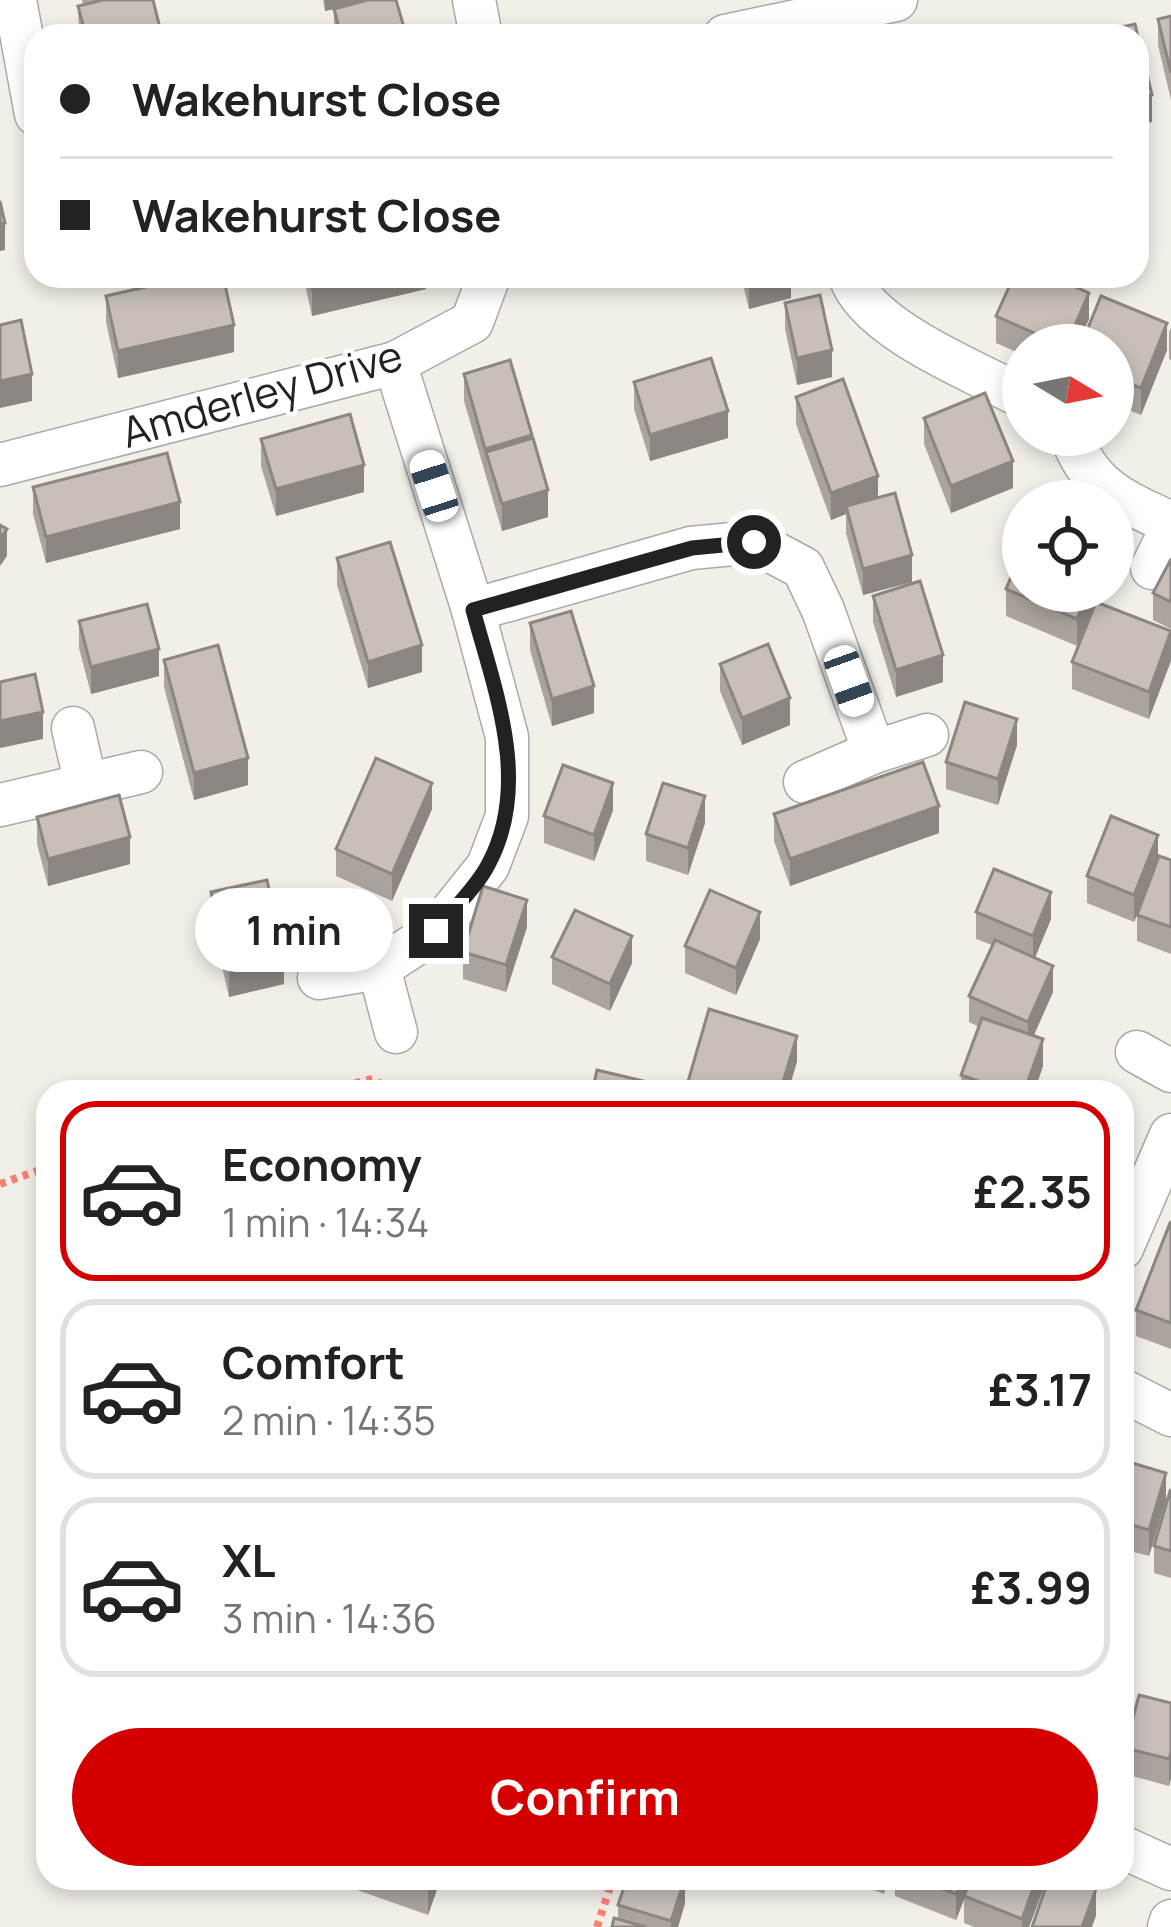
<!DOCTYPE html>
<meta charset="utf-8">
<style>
body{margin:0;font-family:Manrope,sans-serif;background:#f6f6f6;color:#222;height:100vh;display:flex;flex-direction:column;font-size:45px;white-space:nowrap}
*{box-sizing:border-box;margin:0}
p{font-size:39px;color:#767676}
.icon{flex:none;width:66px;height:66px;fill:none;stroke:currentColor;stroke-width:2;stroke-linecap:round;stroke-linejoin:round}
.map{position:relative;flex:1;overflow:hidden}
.details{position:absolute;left:36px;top:1080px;width:1098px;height:810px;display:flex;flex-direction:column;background:#fff;border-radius:36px;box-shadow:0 6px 18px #0003}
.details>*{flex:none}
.banner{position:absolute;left:24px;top:24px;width:1125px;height:264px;border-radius:36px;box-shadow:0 6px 18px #0003;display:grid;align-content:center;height:264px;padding:0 36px;background:#fff}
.needle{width:78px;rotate:100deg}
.buttons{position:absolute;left:1002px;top:324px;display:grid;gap:24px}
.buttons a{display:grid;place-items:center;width:132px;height:132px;border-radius:50%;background:#fff;box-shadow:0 6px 18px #0003;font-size:60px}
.end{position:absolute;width:54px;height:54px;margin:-27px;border:15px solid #222;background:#fff;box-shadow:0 0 0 6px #fff}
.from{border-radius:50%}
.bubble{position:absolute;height:84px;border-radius:42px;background:#fff;box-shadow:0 6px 18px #0003;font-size:39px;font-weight:700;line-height:84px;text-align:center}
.car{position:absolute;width:36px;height:72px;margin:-36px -18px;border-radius:15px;box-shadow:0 0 9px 3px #0007;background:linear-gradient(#fff 24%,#345 0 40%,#fff 0 76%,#345 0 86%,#fff 0)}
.banner b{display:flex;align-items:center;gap:42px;height:114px;font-size:45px}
.banner b+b{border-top:3px solid #e0e0e0}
.banner i{width:30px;height:30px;background:#222}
ul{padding:21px 0 0;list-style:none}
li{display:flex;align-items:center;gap:36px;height:180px;margin:0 24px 18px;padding:0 12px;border:6px solid #e0e0e0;border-radius:36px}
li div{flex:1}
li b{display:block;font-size:45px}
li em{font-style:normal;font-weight:700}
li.active{border-color:#d40000}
li>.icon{width:108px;height:108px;stroke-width:1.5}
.action{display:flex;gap:24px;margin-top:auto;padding:24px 36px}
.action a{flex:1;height:138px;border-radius:72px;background:#d40000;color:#fff;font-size:48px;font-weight:700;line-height:138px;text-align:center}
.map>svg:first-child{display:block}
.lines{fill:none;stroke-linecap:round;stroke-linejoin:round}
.minor-casing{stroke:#a9a9a9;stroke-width:45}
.path{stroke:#fa8072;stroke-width:8;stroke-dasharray:6 6;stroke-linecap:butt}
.minor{stroke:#fff;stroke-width:42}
.wall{fill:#aba49e}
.shaded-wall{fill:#8b8681}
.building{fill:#c7bfb8;stroke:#8b8681;stroke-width:3}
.route{stroke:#222;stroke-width:15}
.labels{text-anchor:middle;stroke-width:9;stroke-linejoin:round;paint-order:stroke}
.street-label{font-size:42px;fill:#222;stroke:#fff}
</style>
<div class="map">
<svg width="1171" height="1927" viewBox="0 0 1171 1927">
<rect width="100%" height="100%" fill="#f2efe9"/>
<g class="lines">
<g class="minor-casing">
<g id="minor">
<polyline points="15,0 36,114"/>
<polyline points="474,0 481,36"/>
<polyline points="725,36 896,0"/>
<path d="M850,276C866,329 976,372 1023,397"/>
<path d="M1071,435C1089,488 1124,501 1171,523"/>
<polyline points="0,465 395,363 472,322 489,276"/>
<polyline points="1152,568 1171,529"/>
<polyline points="473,610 691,548 754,542 803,568 823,610 874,752 927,735"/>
<polyline points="73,728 86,785"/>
<polyline points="805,782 874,752"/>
<polyline points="0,805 141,772"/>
<polyline points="379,968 396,1032"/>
<polyline points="319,978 379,968 436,931 488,866 507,816 507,737 473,610 395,363"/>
<polyline points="1137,1052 1171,1071"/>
<polyline points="1122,1248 1171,1135"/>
<polyline points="1122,1390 1171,1415"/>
<polyline points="1122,1847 1171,1869"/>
<polyline points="1169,1927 1171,1921"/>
</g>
</g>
<g class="path">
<polyline points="320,1092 376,1078 382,1092"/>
<polyline points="0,1184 48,1167"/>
<polyline points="597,1927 613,1878"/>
</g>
<use href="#minor" class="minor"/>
</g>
<g class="wall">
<polygon points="82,0 153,0 162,36 79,36 78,6 83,5"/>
<polygon points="323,0 396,0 406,36 334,36 334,9 335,9 325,11"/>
<polygon points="1171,16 1171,100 1158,45 1158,19"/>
<polygon points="303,276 426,276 426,289 312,316"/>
<polygon points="741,276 791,276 791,298 749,309"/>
<polygon points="106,296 234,352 118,378 106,322"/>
<polygon points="785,303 832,377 797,385 785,329"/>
<polygon points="996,316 1089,319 1077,345 1023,345 1023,355 996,343"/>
<polygon points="1171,328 1171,360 1169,359 1169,332"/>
<polygon points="1113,345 1167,350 1141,415 1113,404"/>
<polygon points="464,374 532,438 548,517 502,531 464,401"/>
<polygon points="634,382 728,438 650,461 634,409"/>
<polygon points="796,397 878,497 912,582 863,595 846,533 846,514 831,520 796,424"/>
<polygon points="924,418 1013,488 951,513 924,444"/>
<polygon points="261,439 364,492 276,516 261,466"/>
<polygon points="33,487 180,529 46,563 33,514"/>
<polygon points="337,558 422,672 368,688 337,585"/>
<polygon points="1171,559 1171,629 1153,620 1153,593"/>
<polygon points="1006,589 1100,591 1096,602 1171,631 1149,719 1072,689 1072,662 1094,606 1077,646 1006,616"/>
<polygon points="873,596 943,682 896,697 873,622"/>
<polygon points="79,621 159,676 91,694 79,648"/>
<polygon points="530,623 594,713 552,726 530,650"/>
<polygon points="164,660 248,785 194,800 164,687"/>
<polygon points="720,664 790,725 742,745 720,691"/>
<polygon points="1017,745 998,805 946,789 946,762"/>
<polygon points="432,809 392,901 336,876 336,849"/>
<polygon points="613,810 594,861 544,843 544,816"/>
<polygon points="774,814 939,833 790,886 774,841"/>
<polygon points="37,817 130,864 48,886 37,844"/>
<polygon points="705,823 688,875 646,861 646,834"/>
<polygon points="1158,860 1171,860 1171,954 1137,941 1137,915 1134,922 1087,903 1087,876"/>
<polygon points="211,892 284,984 229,997 211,919"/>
<polygon points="976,912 1051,919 1035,958 1053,992 1033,1036 1043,1066 1034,1092 961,1092 961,1075 979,1027 969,1022 969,996 992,945 976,939"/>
<polygon points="527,927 506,992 463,979 463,952"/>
<polygon points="760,939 736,995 685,973 685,946"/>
<polygon points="552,957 632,963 610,1011 552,984"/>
<polygon points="1171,1224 1171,1349 1136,1336 1136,1310"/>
<polygon points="1122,1460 1166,1500 1149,1556 1122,1549"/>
<polygon points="1171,1492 1171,1578 1154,1573 1154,1546"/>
<polygon points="1171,1703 1169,1786 1125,1774 1125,1748"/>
<polygon points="323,1878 441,1878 428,1915"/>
<polygon points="627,1878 691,1878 685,1891 685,1903 678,1927 612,1927 618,1919 618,1905"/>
<polygon points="842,1878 889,1878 884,1894"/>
<polygon points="895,1878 1044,1878 1044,1887 1029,1927 974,1927 964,1923 964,1900 956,1920 895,1896"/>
</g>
<g class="shaded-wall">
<polygon points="325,0 372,0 325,11"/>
<polygon points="1152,95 1152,122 1137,126 1137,99"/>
<polygon points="5,223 5,250 0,251 0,224"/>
<polygon points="367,276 426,276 426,289 312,316 312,289"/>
<polygon points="772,276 791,276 791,298 749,309 749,282"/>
<polygon points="1089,293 1089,319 1077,345 1066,345"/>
<polygon points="1167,323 1167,350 1141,415 1141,388"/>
<polygon points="234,325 234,352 118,378 118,351"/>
<polygon points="832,350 832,377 797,385 797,358"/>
<polygon points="32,374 32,401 0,408 0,381"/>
<polygon points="728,411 728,438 650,461 650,435"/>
<polygon points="532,435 532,462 486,452 485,475 485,449"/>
<polygon points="1013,461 1013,488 951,513 951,486"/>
<polygon points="364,465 364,492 276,516 276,489"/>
<polygon points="878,476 878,503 846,506 846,514 831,520 831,493"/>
<polygon points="548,490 548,517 502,531 502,504"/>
<polygon points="180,502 180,529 46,563 46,537"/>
<polygon points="7,529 7,556 0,566 0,539"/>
<polygon points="912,555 912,582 863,595 863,569"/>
<polygon points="1089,591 1100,591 1077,646 1077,619"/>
<polygon points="1171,634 1171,661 1149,719 1149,692"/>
<polygon points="422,645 422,672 368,688 368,662"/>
<polygon points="159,649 159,676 91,694 91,667"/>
<polygon points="943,655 943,682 896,697 896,670"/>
<polygon points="594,686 594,713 552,726 552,699"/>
<polygon points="790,698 790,725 742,745 742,718"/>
<polygon points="43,712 43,739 0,748 0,721"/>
<polygon points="1017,719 1017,745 998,805 998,779"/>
<polygon points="248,758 248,785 194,800 194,773"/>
<polygon points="432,783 432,809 392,901 392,874"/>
<polygon points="613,783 613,810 594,861 594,835"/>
<polygon points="705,796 705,823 688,875 688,848"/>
<polygon points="939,806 939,833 790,886 790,859"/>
<polygon points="1158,835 1158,861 1134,922 1134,895"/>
<polygon points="130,837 130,864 48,886 48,859"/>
<polygon points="1051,892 1051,919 1033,962 1033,936"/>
<polygon points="527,900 527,927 506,992 506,965"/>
<polygon points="760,912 760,939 736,995 736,968"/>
<polygon points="632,936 632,963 610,1011 610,984"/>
<polygon points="284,957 284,984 229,997 229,970"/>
<polygon points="1053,966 1053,992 1028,1049 1028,1022"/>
<polygon points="797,1036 797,1062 788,1092 780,1092"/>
<polygon points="1043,1039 1043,1066 1034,1092 1024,1092"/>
<polygon points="1166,1473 1166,1500 1149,1556 1149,1530"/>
<polygon points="1129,1693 1129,1720 1122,1746 1122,1719"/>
<polygon points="1171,1752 1171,1779 1169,1786 1169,1759"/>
<polygon points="428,1878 441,1878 428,1915"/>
<polygon points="685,1878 685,1903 678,1927 671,1927 671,1921"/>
<polygon points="962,1878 972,1878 956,1920 956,1894"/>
<polygon points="1037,1878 1044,1878 1044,1887 1029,1927 1022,1927 1022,1919"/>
<polygon points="1096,1889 1096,1916 1092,1927 1082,1927"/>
</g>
<g class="building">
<polygon points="103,0 153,0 162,36 86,36 78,6"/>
<polygon points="367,0 396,0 406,34 396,36 341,36 334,9"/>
<polygon points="1171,16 1171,73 1158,19"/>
<polygon points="1135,24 1152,95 1137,99 1137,36 1082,36"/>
<polygon points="0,201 5,223 0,224"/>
<polygon points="194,276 223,276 234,325 118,351 106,296"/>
<polygon points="309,276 367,276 312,289"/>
<polygon points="748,276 772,276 749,282"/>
<polygon points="1014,276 1051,276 1089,293 1066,345 1061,345 996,316"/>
<polygon points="820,295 832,350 797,358 785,303"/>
<polygon points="1101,296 1167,323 1141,388 1113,377 1113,345 1081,345"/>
<polygon points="21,320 32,374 0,381 0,325"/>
<polygon points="711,358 728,411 650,435 634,382"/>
<polygon points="510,360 532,435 485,449 464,374"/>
<polygon points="843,379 878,476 831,493 796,397"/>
<polygon points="985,393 1013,461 951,486 924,418"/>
<polygon points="350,414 364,465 276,489 261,439"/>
<polygon points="533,438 548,490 502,504 486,452"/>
<polygon points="167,453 180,502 46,537 33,487"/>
<polygon points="895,493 912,555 863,569 846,506"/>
<polygon points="0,525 7,529 0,539"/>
<polygon points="390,542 422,645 368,662 337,558"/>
<polygon points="1023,549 1023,591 1089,591 1077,619 1006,589"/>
<polygon points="1171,559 1171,602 1153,593"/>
<polygon points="920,581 943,655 896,670 873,596"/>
<polygon points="1096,602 1171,631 1149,692 1072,662"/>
<polygon points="147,604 159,649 91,667 79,621"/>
<polygon points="571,611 594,686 552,699 530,623"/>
<polygon points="768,644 790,698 742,718 720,664"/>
<polygon points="218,645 248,758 194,773 164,660"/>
<polygon points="35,674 43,712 0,721 0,682"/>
<polygon points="965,702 1017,719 998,779 946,762"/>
<polygon points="376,758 432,783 392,874 336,849"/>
<polygon points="923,762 939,806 790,859 774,814"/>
<polygon points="563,765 613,783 594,835 544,816"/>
<polygon points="663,783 705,796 688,848 646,834"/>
<polygon points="119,795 130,837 48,859 37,817"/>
<polygon points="1111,816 1158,835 1134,895 1087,876"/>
<polygon points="1159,856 1171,860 1171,927 1137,915"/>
<polygon points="994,869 1051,892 1033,936 976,912"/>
<polygon points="267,880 284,957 229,970 211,892"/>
<polygon points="483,886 527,900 506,965 463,952"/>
<polygon points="710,890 760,912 736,968 685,946"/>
<polygon points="575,910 632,936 610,984 552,957"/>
<polygon points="995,940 1053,966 1028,1022 969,996"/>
<polygon points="709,1009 797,1036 780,1092 685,1092"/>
<polygon points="982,1018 1043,1039 1024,1092 1009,1092 961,1075"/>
<polygon points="597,1070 677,1089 676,1092 592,1092"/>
<polygon points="787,1081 827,1092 784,1092"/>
<polygon points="1170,1223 1171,1224 1171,1323 1136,1310"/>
<polygon points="1122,1460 1166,1473 1149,1530 1122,1522"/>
<polygon points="1170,1491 1171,1492 1171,1551 1154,1546"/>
<polygon points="1122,1691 1129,1693 1122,1719"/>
<polygon points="1139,1695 1171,1703 1171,1752 1169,1759 1125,1748"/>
<polygon points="627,1878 685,1878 671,1921 618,1905"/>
<polygon points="916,1878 962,1878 956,1894"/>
<polygon points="971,1878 1037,1878 1022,1919 964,1896"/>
<polygon points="1049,1878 1064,1878 1096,1889 1082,1927 1032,1927"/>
<polygon points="614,1918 646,1927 612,1927"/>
</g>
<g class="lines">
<path class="route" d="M436,931C452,910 476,888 488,865C532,784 495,691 473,610L692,548L754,542"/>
</g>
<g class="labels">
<g class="street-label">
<text transform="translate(262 394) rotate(-16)" y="15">Amderley Drive</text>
</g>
</g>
</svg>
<div class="buttons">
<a><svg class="needle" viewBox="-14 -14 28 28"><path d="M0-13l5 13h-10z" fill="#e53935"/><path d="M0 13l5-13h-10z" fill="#767676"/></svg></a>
<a><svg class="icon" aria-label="locate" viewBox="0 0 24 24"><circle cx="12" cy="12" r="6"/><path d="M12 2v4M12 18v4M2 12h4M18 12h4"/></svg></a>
</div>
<i class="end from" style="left:754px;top:542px"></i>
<i class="end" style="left:436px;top:931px"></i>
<div class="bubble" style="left:195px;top:888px;width:198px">1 min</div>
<i class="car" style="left:434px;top:486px;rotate:342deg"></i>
<i class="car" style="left:849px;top:681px;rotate:160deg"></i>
<div class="banner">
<b><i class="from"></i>Wakehurst Close</b>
<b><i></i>Wakehurst Close</b>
</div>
<section class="details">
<ul>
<li class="active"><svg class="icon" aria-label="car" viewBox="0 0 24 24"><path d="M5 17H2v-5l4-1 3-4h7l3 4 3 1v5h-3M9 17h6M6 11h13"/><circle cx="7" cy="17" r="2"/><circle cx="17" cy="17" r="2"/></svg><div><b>Economy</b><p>1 min · 14:34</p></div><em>£2.35</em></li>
<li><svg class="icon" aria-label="car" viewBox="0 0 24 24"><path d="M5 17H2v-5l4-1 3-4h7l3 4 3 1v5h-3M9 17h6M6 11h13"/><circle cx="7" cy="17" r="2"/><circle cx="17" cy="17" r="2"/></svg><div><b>Comfort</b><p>2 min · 14:35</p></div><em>£3.17</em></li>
<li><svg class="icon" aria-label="car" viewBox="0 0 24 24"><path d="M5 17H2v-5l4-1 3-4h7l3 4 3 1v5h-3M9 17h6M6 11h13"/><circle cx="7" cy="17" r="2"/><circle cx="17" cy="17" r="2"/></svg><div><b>XL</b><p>3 min · 14:36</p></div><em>£3.99</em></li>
</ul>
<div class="action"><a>Confirm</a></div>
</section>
</div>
